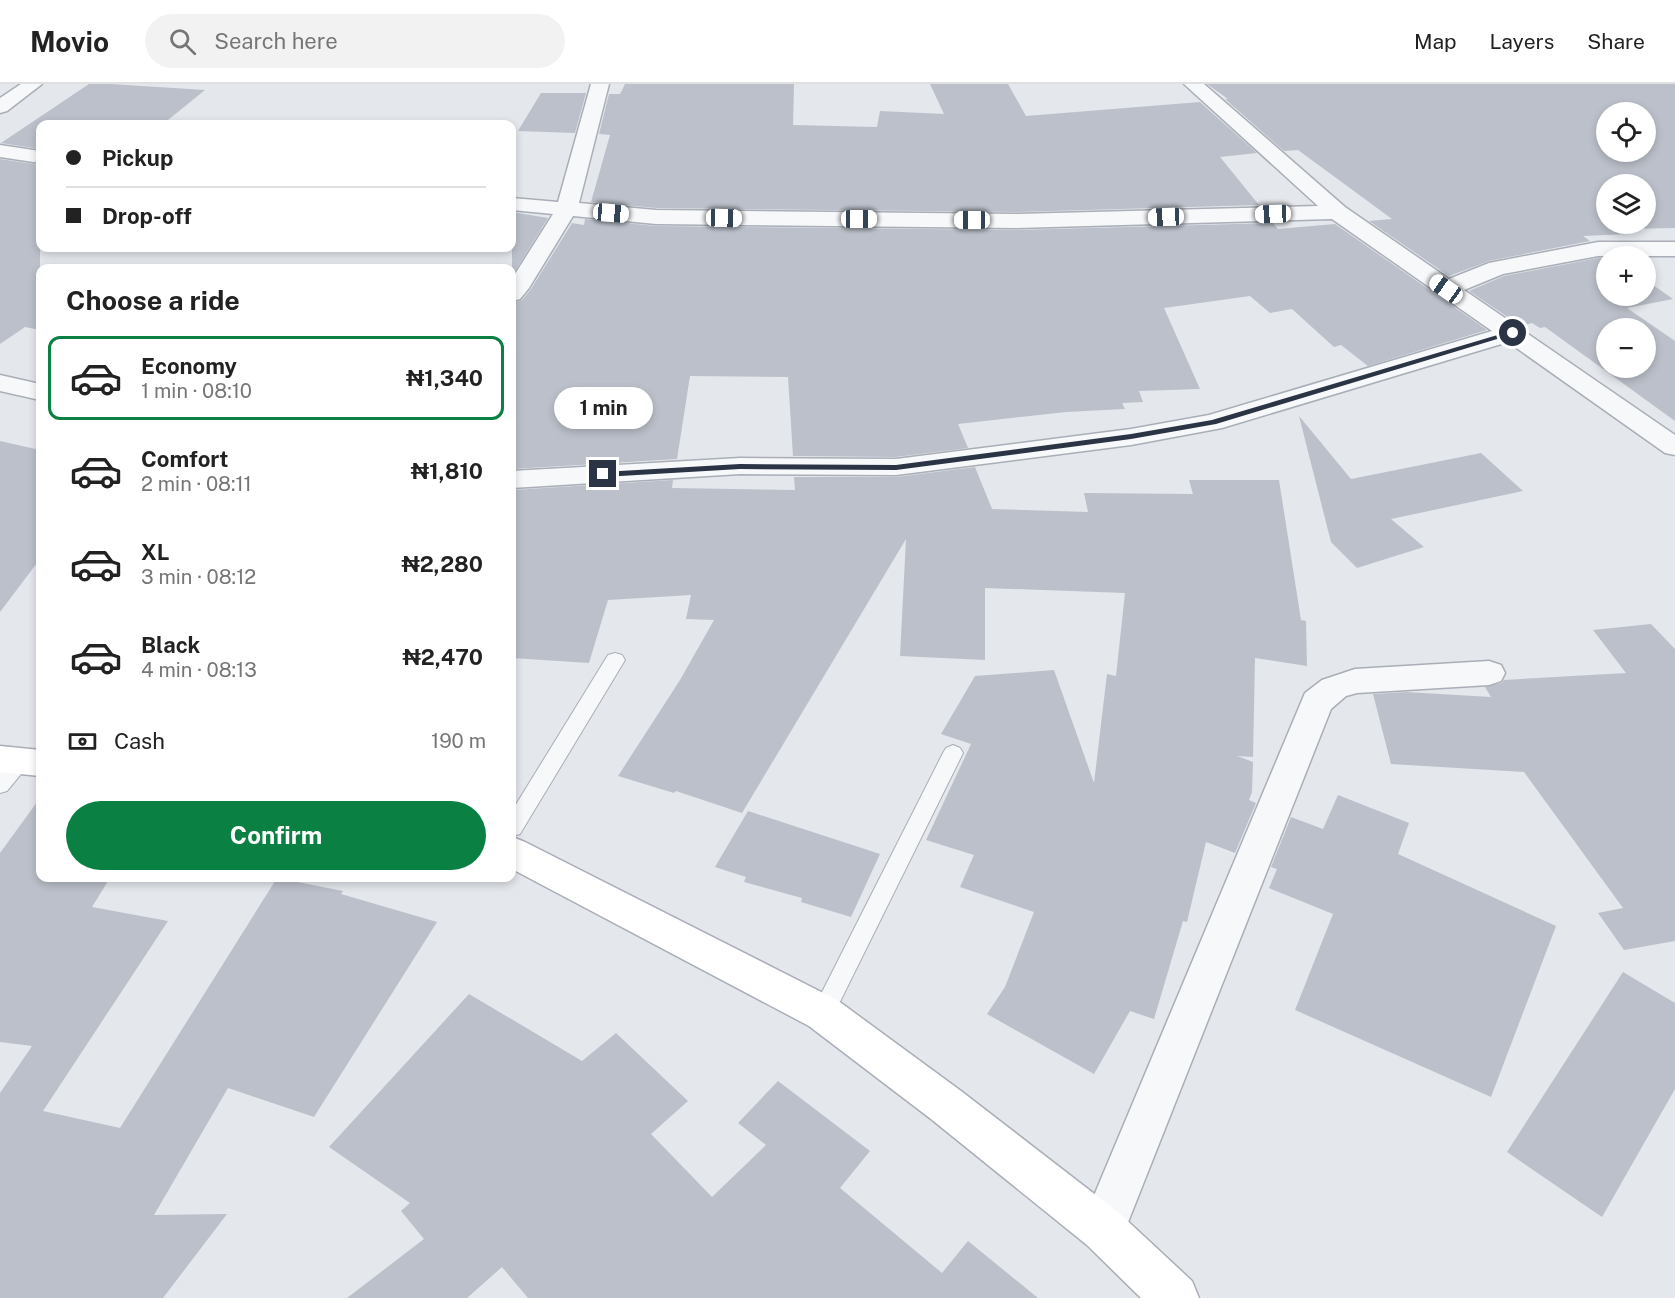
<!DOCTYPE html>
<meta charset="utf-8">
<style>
body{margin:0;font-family:"Public Sans",sans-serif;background:#f2f2f2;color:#222;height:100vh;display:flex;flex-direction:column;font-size:22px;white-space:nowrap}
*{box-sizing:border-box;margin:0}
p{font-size:20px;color:#767676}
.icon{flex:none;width:33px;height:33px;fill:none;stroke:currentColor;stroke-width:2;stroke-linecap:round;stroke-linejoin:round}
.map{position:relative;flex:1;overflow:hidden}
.panel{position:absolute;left:36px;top:180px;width:480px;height:618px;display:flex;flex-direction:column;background:#fff;border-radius:12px;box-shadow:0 3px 9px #0003}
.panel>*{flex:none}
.top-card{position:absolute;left:36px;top:36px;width:480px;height:132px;border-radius:12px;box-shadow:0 3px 9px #0003;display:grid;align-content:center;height:132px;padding:0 30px;background:#fff}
.fabs{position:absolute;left:1596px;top:18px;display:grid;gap:12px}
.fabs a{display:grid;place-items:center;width:60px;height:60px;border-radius:50%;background:#fff;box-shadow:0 3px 9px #0003;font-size:30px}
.end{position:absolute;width:27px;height:27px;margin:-14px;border:8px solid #2b3445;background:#fff;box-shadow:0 0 0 3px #fff}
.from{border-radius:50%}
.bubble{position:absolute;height:42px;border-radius:21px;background:#fff;box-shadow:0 3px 9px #0003;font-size:20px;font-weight:700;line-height:42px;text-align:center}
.car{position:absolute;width:18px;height:36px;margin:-18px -9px;border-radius:8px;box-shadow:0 0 4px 2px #0007;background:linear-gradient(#fff 24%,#345 0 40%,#fff 0 76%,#345 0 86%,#fff 0)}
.top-card b{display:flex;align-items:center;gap:21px;height:57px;font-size:22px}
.top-card b+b{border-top:2px solid #e0e0e0}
.top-card i{width:15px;height:15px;background:#222}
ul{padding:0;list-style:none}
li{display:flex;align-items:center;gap:18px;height:84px;margin:0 12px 9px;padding:0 18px;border:3px solid transparent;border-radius:12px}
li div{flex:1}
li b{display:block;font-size:22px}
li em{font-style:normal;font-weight:700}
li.current{border-color:#0b8043}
li>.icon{width:54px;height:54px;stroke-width:1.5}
h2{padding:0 30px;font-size:27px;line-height:72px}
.pay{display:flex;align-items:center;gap:15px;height:66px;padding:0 30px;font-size:22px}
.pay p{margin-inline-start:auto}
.cta{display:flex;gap:12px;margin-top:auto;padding:12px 30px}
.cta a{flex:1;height:69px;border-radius:36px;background:#0b8043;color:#fff;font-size:24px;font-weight:700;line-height:69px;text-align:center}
header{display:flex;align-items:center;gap:36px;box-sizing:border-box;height:84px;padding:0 30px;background:#fff;border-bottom:2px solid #e0e0e0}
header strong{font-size:28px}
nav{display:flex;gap:33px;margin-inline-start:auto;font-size:21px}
.search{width:420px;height:54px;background:#f2f2f2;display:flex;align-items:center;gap:15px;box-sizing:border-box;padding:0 21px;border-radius:33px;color:#767676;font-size:22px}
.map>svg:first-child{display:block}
.building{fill:#bbc0ca;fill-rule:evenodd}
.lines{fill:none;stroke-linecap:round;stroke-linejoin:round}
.service-casing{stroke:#a9aeb7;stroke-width:2}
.minor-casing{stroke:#a9aeb7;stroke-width:3}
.secondary-casing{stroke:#a9aeb7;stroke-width:3}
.service{fill:#f7f8fa;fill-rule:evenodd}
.minor{fill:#f7f8fa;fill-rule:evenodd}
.secondary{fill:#fff;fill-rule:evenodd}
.route{fill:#2b3445}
</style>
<header>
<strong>Movio</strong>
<div class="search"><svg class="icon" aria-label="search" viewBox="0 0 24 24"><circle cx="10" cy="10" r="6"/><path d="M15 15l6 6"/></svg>Search here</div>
<nav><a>Map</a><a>Layers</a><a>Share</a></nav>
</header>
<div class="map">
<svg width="1675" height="1214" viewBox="0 0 1675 1214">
<rect width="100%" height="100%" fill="#e4e7ec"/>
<g class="building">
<polygon points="89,0 111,0 205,6 163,40 40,40 40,65 1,59"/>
<polygon points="625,0 794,0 793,41 877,43 880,27 944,30 930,0 1008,0 1026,32 1200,18 1257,69 1220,73 1259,121 1017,128 656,124 591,118 610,51 599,50 609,10 620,10"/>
<path d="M1207,0H1675V144L1625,145L1630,150L1583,152L1590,157L1489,177L1449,192L1369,137L1392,135L1298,66L1284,67L1225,15H1228ZM1606,28H1646V68H1606ZM1606,100H1646V140H1606Z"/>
<polygon points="541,9 586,9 575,49 518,47"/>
<polygon points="0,75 40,81 40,246 25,243 0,260"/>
<polygon points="512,128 548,134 512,192"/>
<polygon points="585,135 656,142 1017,146 1273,139 1278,145 1335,140 1487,246 1368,282 1341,261 1334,263 1292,225 1270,229 1250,212 1164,224 1200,305 1139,307 1143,318 1122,319 1125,325 1066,328 958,340 968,364 896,373 793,372 788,293 690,292 677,375 512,385 512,219 522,216 531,205 572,139 584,141"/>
<path d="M1598,174H1606V212H1646V196L1673,215L1627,224L1675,257V337L1545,243L1540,244L1532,239L1521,242L1469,207L1504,192ZM1606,244H1646V284H1606Z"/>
<polygon points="1299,332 1351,395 1481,369 1523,407 1391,435 1424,463 1357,484 1331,458"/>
<polygon points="0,357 40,366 40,475 0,528"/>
<polygon points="975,383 992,425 1088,428 1084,409 1193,410 1189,396 1279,396 1301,536 1306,537 1307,582 1255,574 1253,673 1237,672 1253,678 1252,708 1249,716 1256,719 1235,769 1206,758 1187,838 1183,837 1154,935 1130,927 1094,990 987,930 1005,903 1034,828 960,803 974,771 926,756 971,660 941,650 975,592 1054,586 1094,699 1107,590 1116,592 1125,509 985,504 985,576 900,572 906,455 742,729 676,707 674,709 618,692 680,596 714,536 686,535 691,511 608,516 589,579 512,574 512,406 673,396 672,404 795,406 794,393 896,393"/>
<polygon points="1651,540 1675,565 1675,857 1624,866 1598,829 1623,824 1524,688 1391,680 1373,610 1406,608 1491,613 1485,603 1502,599 1504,596 1626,589 1593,546"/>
<polygon points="1338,711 1409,739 1398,770 1556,842 1491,1013 1295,926 1333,830 1269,804 1277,785 1271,783 1291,733 1323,745"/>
<polygon points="40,714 40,794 110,794 92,823 168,837 43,1027 120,1044 277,794 343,807 341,810 437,838 314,1033 228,1004 154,1131 227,1130 163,1214 0,1214 0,1009 32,962 0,958 0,769"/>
<polygon points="748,727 880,770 851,833 801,818 802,814 744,798 746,793 715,783"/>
<polygon points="1623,888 1675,919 1675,1005 1602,1133 1507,1068"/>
<polygon points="469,910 582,977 616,949 688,1017 651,1050 712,1113 766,1061 738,1039 778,997 870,1067 840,1104 942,1189 968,1157 1038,1214 528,1214 502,1183 467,1214 347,1214 424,1155 401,1127 410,1119 329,1063"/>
</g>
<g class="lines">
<g class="service-casing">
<g id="service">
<polygon points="615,569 622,571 625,576 520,750 512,752 512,727 608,571"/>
<polygon points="953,661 960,664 963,669 831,936 823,940 815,936 811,929 815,922 943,669 946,664"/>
<polygon points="21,670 28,673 31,678 7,707 0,709 0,687 14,673"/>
</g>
</g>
<g class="minor-casing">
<g id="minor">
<polygon points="21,0 42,0 7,27 0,29 0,14"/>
<polygon points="591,0 609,0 579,119 656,126 1017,130 1318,122 1184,0 1204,0 1345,123 1449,195 1489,179 1598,158 1675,158 1675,172 1598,172 1503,190 1464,206 1675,351 1675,371 1665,369 1508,258 1222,344 1131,361 896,391 740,390 512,404 512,387 740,374 896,375 1131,345 1209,331 1492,247 1332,135 1017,144 656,140 573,132 529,204 520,215 512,217 512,195 553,130 512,126 512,114 558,118"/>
<polygon points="0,61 40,67 40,79 0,73"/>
<polygon points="0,291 40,300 40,316 0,307"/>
<polygon points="1489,577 1501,581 1505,589 1501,597 1489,601 1357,609 1346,612 1331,625 1119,1161 1103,1168 1087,1161 1080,1145 1305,609 1322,596 1355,585"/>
</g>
</g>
<g class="secondary-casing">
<g id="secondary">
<polygon points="0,662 40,666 40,692 0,688"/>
<polygon points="512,753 525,758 837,916 961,1007 1119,1129 1192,1197 1199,1214 1141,1214 1087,1161 931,1035 809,942 512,785"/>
</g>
</g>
<use href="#service" class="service"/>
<use href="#minor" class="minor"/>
<use href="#secondary" class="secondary"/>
</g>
<polygon class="route" points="1511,247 1517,249 1216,340 1131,355 896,386 740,385 603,393 599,390 603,388 740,380 896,381 1131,350 1212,336"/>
</svg>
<div class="fabs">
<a><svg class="icon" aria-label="locate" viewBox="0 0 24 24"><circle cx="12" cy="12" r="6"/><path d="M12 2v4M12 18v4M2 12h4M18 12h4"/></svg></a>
<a><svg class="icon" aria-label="layers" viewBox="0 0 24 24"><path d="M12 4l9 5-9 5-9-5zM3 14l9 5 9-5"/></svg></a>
<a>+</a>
<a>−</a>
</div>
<i class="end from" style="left:1513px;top:249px"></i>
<i class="end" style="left:603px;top:390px"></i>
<div class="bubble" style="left:554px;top:303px;width:99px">1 min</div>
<i class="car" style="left:611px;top:129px;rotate:95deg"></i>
<i class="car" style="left:1273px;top:130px;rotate:268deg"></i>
<i class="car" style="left:1166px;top:133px;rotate:268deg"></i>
<i class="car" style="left:724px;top:134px;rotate:91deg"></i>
<i class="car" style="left:859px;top:135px;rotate:90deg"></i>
<i class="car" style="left:972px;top:136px;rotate:270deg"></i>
<i class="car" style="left:1446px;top:205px;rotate:305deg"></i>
<div class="top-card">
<b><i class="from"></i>Pickup</b>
<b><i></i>Drop-off</b>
</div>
<section class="panel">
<h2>Choose a ride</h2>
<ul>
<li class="current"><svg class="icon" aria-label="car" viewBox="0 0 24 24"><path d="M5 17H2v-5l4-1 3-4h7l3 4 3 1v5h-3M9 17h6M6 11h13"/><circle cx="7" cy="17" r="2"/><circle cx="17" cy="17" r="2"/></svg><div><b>Economy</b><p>1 min · 08:10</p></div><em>₦1,340</em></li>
<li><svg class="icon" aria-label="car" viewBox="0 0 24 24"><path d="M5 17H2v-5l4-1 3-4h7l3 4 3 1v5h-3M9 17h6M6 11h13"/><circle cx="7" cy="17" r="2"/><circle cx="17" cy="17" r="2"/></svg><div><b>Comfort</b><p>2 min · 08:11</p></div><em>₦1,810</em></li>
<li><svg class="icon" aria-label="car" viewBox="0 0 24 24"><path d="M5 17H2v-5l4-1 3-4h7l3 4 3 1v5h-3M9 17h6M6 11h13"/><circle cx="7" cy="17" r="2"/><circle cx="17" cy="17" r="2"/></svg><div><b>XL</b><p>3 min · 08:12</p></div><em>₦2,280</em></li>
<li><svg class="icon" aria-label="car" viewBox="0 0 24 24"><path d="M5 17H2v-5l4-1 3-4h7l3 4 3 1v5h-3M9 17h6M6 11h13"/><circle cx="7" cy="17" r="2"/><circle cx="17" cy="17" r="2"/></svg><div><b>Black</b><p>4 min · 08:13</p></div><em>₦2,470</em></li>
</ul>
<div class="pay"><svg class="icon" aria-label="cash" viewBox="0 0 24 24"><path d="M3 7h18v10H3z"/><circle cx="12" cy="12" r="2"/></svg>Cash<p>190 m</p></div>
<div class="cta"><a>Confirm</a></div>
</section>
</div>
